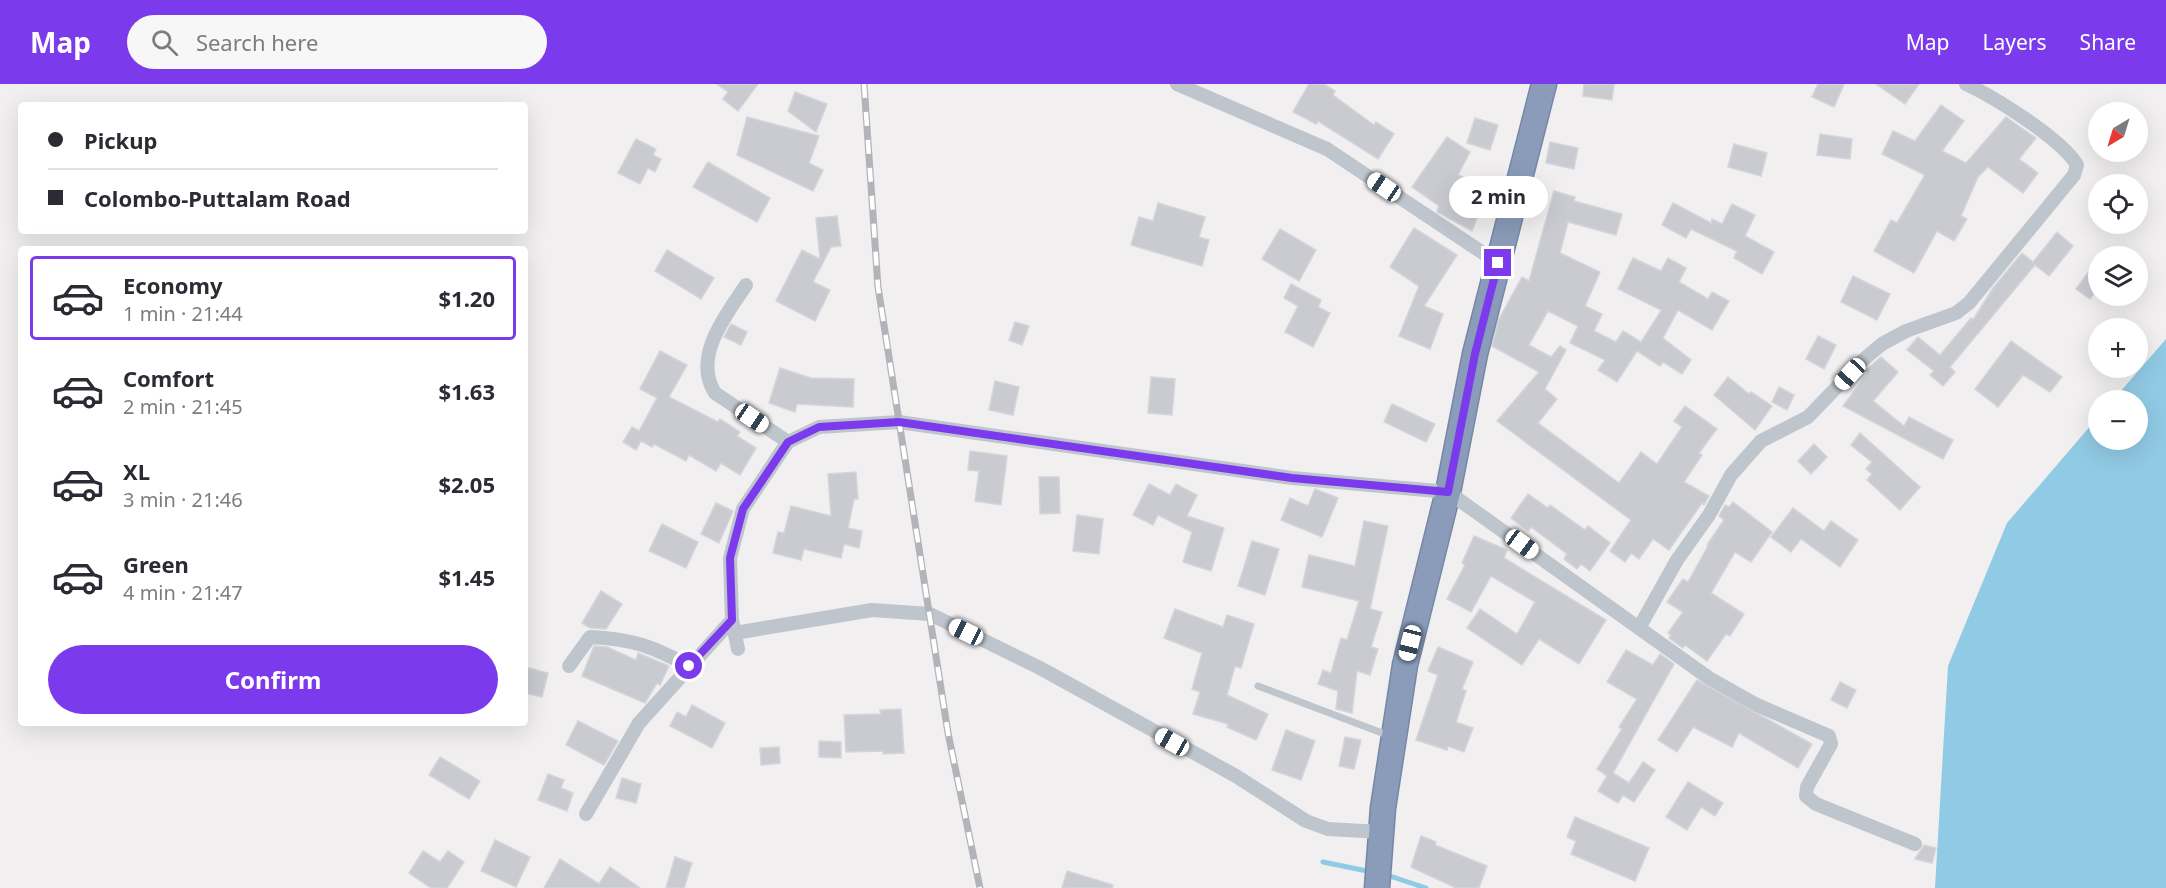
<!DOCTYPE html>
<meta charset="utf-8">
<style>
body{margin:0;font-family:"Noto Sans",sans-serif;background:#f7f7f7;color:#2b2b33;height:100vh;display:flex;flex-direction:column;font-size:22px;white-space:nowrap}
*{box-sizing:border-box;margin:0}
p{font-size:20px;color:#7c7c81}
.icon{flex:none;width:33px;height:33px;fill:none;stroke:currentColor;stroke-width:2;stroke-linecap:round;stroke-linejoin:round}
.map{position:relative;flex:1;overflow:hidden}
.drawer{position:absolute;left:18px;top:162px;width:510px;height:480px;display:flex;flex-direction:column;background:#fff;border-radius:6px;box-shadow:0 6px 24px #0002}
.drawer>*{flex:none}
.banner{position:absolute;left:18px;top:18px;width:510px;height:132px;border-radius:6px;box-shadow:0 6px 24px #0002;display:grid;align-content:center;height:132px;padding:0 30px;background:#fff}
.needle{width:39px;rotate:218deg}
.fabs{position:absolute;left:2088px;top:18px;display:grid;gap:12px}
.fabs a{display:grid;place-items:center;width:60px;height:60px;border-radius:50%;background:#fff;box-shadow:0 6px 24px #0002;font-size:30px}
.end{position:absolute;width:27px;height:27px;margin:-14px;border:8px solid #7c3aed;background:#fff;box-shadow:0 0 0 3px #fff}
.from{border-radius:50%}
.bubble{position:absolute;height:42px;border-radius:21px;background:#fff;box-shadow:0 6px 24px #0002;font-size:20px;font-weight:700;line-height:42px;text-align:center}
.car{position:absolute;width:18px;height:36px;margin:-18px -9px;border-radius:8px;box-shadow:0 0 4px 2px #0007;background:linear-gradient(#fff 24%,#345 0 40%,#fff 0 76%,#345 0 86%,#fff 0)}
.banner b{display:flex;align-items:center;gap:21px;height:57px;font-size:22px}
.banner b+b{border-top:2px solid #e1e1e2}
.banner i{width:15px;height:15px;background:#2b2b33}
ul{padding:10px 0 0;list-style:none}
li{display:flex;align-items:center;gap:18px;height:84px;margin:0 12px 9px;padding:0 18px;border:3px solid transparent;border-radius:6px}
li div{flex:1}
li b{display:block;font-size:22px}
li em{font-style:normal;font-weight:700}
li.active{border-color:#7c3aed}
li>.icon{width:54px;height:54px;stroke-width:1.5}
.cta{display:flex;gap:12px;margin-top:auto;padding:12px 30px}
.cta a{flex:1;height:69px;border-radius:36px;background:#7c3aed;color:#fff;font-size:24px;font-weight:700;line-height:69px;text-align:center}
header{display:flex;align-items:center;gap:36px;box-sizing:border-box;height:84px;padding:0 30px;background:#7c3aed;color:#fff}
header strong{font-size:28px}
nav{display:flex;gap:33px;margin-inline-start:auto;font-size:21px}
.search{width:420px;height:54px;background:#f7f7f7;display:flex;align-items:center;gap:15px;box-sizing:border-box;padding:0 21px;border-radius:33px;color:#7c7c81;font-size:22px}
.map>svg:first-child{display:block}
.water{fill:#91cae5}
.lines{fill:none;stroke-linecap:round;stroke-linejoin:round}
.stream{stroke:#91cae5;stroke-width:5}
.building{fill:#c9cbd1;stroke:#d4d5da;stroke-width:1.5}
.highway-casing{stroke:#7687a6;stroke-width:27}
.lane{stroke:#bec5cd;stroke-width:7}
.street{stroke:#bec5cd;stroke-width:14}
.highway{stroke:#8a9cba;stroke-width:24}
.rail-casing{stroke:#b2b4b9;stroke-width:7}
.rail{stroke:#fff;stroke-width:4.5;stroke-dasharray:14;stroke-linecap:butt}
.route{stroke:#7c3aed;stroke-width:8}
</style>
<header>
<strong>Map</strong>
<div class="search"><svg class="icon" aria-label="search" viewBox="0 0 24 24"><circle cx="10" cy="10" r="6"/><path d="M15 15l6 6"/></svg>Search here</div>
<nav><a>Map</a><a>Layers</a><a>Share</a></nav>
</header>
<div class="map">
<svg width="2166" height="804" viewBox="0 0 2166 804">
<rect width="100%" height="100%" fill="#f1efef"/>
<polygon class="water" points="2166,255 2166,804 1935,804 1948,582 2007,439 2098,333 2098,356 2138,356 2138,316 2113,316"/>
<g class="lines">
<g class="stream">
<polyline points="1323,778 1372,788"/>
<polyline points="1384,790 1426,804"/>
</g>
</g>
<g class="building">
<polygon points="717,0 758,0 738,27 723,15 728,8"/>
<polygon points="1309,0 1324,0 1335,7 1333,11 1374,41 1376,38 1394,50 1378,75 1318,37 1316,40 1293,28"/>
<polygon points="1584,0 1614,0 1612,16 1583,12"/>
<polygon points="1818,0 1844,0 1834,23 1812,13"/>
<polygon points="1876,0 1919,0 1905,20"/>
<polygon points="795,8 827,20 816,48 788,27"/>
<polygon points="1941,21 1964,37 1942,67 1966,79 2006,33 2036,54 2019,75 2038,89 2023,109 1988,83 1978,93 1961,132 1967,135 1954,157 1937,147 1914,189 1874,167 1891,136 1897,139 1925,91 1882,70 1893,47 1915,57"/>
<polygon points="747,33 819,52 809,79 823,86 813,107 737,71"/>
<polygon points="1475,34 1498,41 1490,66 1467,59"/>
<polygon points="1820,50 1852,55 1850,75 1817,71"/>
<polygon points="1447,53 1470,68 1458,91 1489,103 1472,147 1437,128 1439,122 1412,103"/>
<polygon points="636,55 656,65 653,71 661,75 655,88 648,84 640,100 618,89"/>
<polygon points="1550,58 1578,64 1574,85 1546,79"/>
<polygon points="1734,60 1767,69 1761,92 1728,83"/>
<polygon points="708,78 770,114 757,138 693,103"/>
<polygon points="1554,107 1575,113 1574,117 1622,130 1616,151 1568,138 1560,169 1600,188 1585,222 1602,230 1594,247 1616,258 1623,247 1641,258 1659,230 1661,226 1618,205 1633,174 1661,187 1668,174 1686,184 1679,198 1708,215 1712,208 1729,217 1712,246 1678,226 1663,254 1691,276 1682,290 1663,278 1660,282 1637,267 1617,298 1598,286 1605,276 1570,259 1578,242 1548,227 1529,261 1551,273 1560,262 1566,266 1545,305 1557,315 1538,339 1619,399 1641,368 1657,380 1682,343 1674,337 1685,322 1717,345 1699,369 1702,371 1684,398 1709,412 1704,421 1702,419 1669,466 1653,455 1639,475 1631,469 1625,478 1610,467 1631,436 1497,337 1539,288 1492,262 1498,237 1522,193 1529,197"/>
<polygon points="1158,119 1205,133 1199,153 1209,156 1202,182 1131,161 1139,133 1153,137"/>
<polygon points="1673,119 1711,139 1712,135 1722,140 1732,120 1755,131 1745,152 1774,168 1762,190 1734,174 1737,167 1691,145 1686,154 1662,141"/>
<polygon points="837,132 841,162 831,163 813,198 830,206 815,237 776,217 802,166 820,175 816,134"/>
<polygon points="1414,144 1457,171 1424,222 1443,230 1430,265 1399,252 1419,202 1390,183"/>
<polygon points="1280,145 1316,166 1299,197 1262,175"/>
<polygon points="2057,148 2073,162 2049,192 2035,181 1950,283 1955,288 1943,302 1930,291 1934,287 1907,266 1918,253 1940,271 1971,234 1973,236 1993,204 2022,169 2033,178"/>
<polygon points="667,166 714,194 701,215 655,187"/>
<polygon points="2098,175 2098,204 2090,215 2076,205"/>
<polygon points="1853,192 1890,210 1877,236 1841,218"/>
<polygon points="1291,200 1321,216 1318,223 1330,229 1313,263 1285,248 1298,222 1284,214"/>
<polygon points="1015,238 1029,242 1022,261 1009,256"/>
<polygon points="731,240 747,248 741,261 724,253"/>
<polygon points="1818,252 1836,261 1824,285 1806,275"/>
<polygon points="2011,257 2062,293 2050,308 2023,291 1998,323 1975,305"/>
<polygon points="660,267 687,281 669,313 718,338 720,335 740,348 737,352 756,364 740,391 721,379 716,387 689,371 686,377 654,360 652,363 641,357 636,366 623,358 632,343 639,347 657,314 640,305"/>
<polygon points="1881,273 1898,288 1873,317 1904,342 1909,333 1953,356 1943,375 1843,322 1868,289 1865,287"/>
<polygon points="780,284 811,294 854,295 853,323 797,320 795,328 769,319"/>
<polygon points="1151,293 1175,295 1172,331 1148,329"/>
<polygon points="1728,293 1749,310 1751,308 1772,322 1755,346 1714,311"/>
<polygon points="995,297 1019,303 1013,331 989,326"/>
<polygon points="1779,303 1794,311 1787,326 1772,318"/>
<polygon points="1392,320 1435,340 1426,358 1384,338"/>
<polygon points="1860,349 1920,403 1900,426 1867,396 1872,390 1866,385 1872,378 1851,361"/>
<polygon points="1814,360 1827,373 1811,390 1798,377"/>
<polygon points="970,367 1007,372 1001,421 975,417 979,387 968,386"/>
<polygon points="856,388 858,415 854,415 848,444 862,447 859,464 844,460 841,474 804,465 801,476 773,469 778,448 784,449 791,422 831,432 828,390"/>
<polygon points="1039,393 1059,393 1060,429 1040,430"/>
<polygon points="1149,400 1170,411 1176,400 1197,411 1187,432 1224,444 1211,487 1183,478 1192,448 1158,431 1153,441 1133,431"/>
<polygon points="1315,405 1338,414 1322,453 1281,436 1290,414 1308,422"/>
<polygon points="1528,410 1548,424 1550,421 1585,446 1588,442 1610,459 1590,487 1581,480 1577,485 1564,475 1567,470 1531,443 1528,447 1511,434"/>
<polygon points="1733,418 1772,448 1751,478 1735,468 1711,509 1744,530 1730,552 1726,550 1707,577 1685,561 1683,564 1669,554 1671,551 1668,549 1683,528 1667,518 1683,495 1688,498 1708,462 1707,461 1724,436 1719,432 1725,421 1729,423"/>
<polygon points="716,419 733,427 719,459 701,450"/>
<polygon points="1793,424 1824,447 1831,437 1858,456 1840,483 1801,455 1791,468 1771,453"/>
<polygon points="1077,431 1103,435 1099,470 1073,467"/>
<polygon points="1364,437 1388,442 1370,525 1382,528 1371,563 1378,565 1370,591 1357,587 1352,629 1336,625 1338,607 1318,600 1323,586 1331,589 1341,554 1347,556 1359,517 1302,503 1309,471 1355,482"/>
<polygon points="662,440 698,458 686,484 649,467"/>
<polygon points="1474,452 1507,466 1504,474 1606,536 1579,580 1539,555 1522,581 1467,544 1480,525 1517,550 1535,518 1491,492 1471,528 1447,515 1465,481 1462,479"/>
<polygon points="1252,457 1279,465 1265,511 1238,502"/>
<polygon points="601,507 622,520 606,545 590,544 582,539"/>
<polygon points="1175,525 1223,543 1227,531 1254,540 1241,584 1235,582 1227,611 1268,630 1256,656 1227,643 1228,640 1193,630 1200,608 1192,605 1202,569 1164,554"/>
<polygon points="594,562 607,563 636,576 638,569 669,582 660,601 657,599 645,619 582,592"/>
<polygon points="1438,563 1473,578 1462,605 1466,607 1456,638 1473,644 1464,668 1448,662 1447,666 1416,656 1438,591 1428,587"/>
<polygon points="1626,566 1653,581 1660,570 1674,580 1613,689 1629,699 1643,678 1655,686 1634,718 1623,711 1618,719 1598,707 1607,692 1597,685 1622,645 1619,643 1637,615 1607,598"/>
<polygon points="525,583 548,589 542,613 525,609"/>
<polygon points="1697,596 1812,660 1798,684 1739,649 1732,663 1693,643 1677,668 1658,656"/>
<polygon points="1840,598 1856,606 1847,624 1831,616"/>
<polygon points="692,621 725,639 712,664 670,642 677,628 686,633"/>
<polygon points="901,625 904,669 883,670 883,667 846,668 844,631 881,630 880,626"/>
<polygon points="578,637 618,657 604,681 566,661"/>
<polygon points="1286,646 1315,657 1301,696 1272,686"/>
<polygon points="1345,653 1361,656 1354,685 1339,682"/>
<polygon points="819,657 841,658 841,674 819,673"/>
<polygon points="779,663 780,679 761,681 760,664"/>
<polygon points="440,673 480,697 469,715 429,691"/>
<polygon points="548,690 564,696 561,704 573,709 567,727 538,716"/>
<polygon points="622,694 641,700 636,719 616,714"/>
<polygon points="1688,698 1723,719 1715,732 1701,723 1687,746 1666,733"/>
<polygon points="1575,733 1649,764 1635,797 1571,770 1576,757 1567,753"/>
<polygon points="1421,752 1436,758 1435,761 1487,782 1479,804 1456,804 1411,783"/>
<polygon points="495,756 530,773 516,803 481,787"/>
<polygon points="1924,761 1936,764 1932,779 1915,775"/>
<polygon points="423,767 440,778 448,767 464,778 447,804 431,804 409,789"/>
<polygon points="675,773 692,779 684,804 666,804"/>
<polygon points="560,775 599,800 610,783 640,804 544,804"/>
<polygon points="1067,787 1113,801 1112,804 1062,804"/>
</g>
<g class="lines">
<g class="highway-casing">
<polyline id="highway" points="1377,804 1383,724 1405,581 1448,408 1475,270 1544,0"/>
</g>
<polyline class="lane" points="1258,602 1390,652"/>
<g class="street">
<polyline points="1177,0 1327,65 1498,179"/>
<path d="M746,201C726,231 692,273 715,309L788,358"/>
<path d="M1639,544L1677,476L1709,431L1731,391L1761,357L1808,333L1863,276L1882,260L1906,247L1956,229L1969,219L2074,91L2077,81C2062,55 1994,13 1966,0"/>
<polyline points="735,549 872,526 930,530 1040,584 1236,692 1306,737 1328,745 1382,748"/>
<polyline points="738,565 732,536 730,474 743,425 779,371 788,358 819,343 899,338 1292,394 1448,408 1709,594 1757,621 1829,652 1831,660 1807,703 1806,712 1816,720 1915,760"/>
<path d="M569,582L590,553C632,555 652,562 689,582"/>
<polyline points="586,730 639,639 732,536"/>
</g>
<use href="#highway" class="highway"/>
<g class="rail-casing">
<polyline id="rail" points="864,0 878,203 948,649 980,804"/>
</g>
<use href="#rail" class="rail"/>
</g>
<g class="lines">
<polyline class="route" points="689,582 732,536 730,474 743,425 788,358 819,343 899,338 1292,394 1448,408 1475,270 1498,179"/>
</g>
</svg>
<div class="fabs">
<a><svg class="needle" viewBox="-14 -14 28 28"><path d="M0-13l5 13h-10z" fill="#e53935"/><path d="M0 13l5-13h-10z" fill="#7c7c81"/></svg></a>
<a><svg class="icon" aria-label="locate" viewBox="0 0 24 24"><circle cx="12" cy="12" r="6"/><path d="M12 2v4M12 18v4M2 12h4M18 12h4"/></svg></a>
<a><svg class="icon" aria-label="layers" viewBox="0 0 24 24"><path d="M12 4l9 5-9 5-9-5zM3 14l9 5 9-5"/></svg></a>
<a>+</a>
<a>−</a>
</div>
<i class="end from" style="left:689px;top:582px"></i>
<i class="end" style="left:1498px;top:179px"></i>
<div class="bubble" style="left:1449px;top:92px;width:99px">2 min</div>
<i class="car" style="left:1384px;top:103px;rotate:304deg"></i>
<i class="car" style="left:1850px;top:290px;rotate:223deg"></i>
<i class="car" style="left:752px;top:334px;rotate:124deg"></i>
<i class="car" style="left:1522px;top:460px;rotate:126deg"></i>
<i class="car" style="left:966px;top:548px;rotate:296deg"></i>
<i class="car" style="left:1410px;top:559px;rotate:194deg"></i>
<i class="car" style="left:1172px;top:658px;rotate:299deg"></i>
<div class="banner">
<b><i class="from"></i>Pickup</b>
<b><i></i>Colombo-Puttalam Road</b>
</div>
<section class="drawer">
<ul>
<li class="active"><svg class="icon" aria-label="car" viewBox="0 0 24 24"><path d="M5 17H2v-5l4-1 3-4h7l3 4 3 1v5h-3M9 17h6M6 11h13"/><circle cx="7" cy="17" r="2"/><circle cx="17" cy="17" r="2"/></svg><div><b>Economy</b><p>1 min · 21:44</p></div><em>$1.20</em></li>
<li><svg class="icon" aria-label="car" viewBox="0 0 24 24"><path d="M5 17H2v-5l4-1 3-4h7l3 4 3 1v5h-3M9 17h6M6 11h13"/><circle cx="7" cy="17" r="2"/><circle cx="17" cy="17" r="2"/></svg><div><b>Comfort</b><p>2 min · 21:45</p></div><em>$1.63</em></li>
<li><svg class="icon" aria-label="car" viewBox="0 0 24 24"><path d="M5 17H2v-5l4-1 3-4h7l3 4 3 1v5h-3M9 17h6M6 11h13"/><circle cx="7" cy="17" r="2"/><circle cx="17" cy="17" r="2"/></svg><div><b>XL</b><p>3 min · 21:46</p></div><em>$2.05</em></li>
<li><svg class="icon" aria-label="car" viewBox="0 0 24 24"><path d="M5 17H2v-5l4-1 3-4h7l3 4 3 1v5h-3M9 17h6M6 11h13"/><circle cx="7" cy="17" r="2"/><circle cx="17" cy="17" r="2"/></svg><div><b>Green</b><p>4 min · 21:47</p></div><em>$1.45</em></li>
</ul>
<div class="cta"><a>Confirm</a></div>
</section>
</div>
